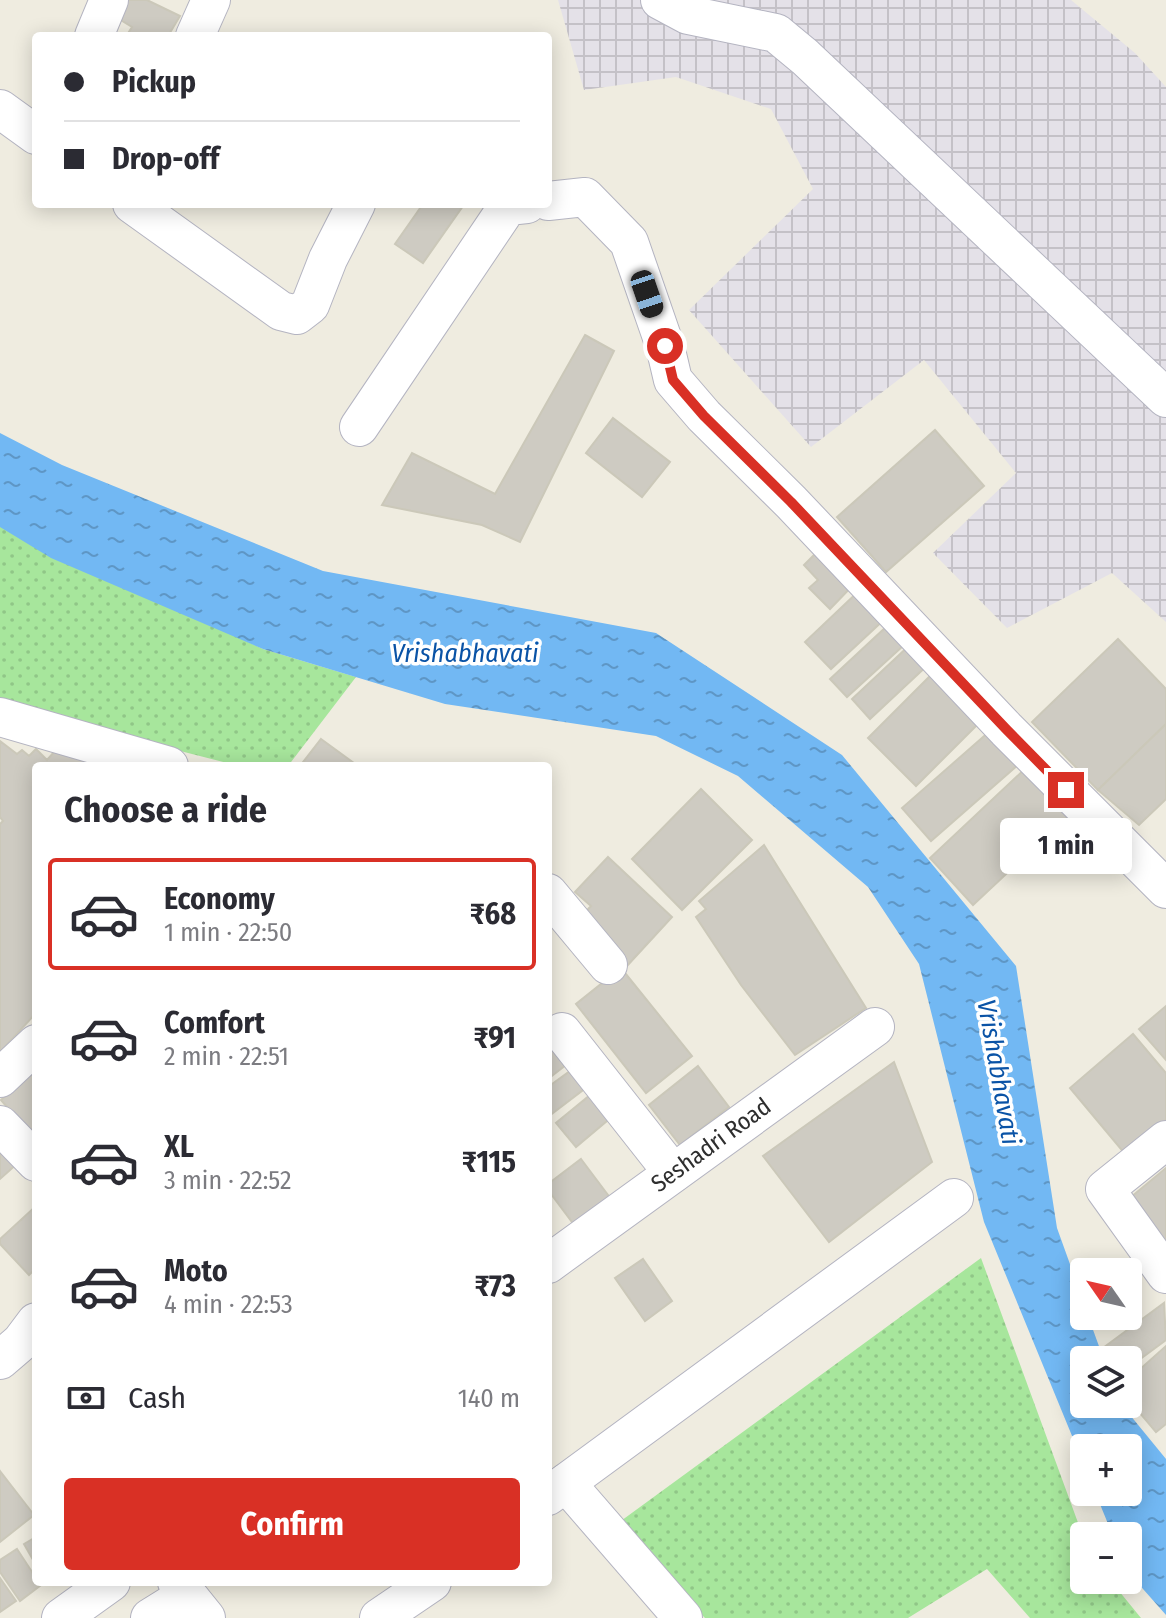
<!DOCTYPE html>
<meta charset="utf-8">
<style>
body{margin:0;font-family:"Fira Sans Condensed",sans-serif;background:#f7f7f7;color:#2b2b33;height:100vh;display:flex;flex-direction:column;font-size:30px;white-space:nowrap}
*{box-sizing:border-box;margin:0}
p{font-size:26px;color:#7c7c81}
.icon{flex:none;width:44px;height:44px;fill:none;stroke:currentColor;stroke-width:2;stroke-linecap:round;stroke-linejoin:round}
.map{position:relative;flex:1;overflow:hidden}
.side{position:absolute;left:32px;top:762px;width:520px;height:824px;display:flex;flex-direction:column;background:#fff;border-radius:8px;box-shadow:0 4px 20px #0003}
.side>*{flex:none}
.guide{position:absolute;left:32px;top:32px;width:520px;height:176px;border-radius:8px;box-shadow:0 4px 20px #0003;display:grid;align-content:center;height:176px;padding:0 32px;background:#fff}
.needle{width:52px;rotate:304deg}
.tools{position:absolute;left:1070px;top:1258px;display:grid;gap:16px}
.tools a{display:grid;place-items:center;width:72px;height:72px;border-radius:8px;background:#fff;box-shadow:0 4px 20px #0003;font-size:40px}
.end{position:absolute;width:36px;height:36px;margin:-18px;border:10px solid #d93025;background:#fff;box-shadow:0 0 0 4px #fff}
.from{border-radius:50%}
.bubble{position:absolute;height:56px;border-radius:8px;background:#fff;box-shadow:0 4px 20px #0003;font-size:26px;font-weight:700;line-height:56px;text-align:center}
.car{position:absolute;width:24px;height:48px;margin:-24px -12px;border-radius:10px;box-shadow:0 0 6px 2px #0007;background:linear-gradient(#222 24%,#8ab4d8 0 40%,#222 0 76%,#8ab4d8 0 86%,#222 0)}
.guide b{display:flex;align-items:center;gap:28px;height:76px;font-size:30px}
.guide b+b{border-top:2px solid #e1e1e2}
.guide i{width:20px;height:20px;background:#2b2b33}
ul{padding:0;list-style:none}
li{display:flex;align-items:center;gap:24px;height:112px;margin:0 16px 12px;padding:0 16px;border:4px solid transparent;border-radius:8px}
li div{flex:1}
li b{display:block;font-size:30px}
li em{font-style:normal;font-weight:700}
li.current{border-color:#d93025}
li>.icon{width:72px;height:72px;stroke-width:1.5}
h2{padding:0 32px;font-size:36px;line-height:96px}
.pay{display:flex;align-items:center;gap:20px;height:88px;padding:0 32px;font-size:30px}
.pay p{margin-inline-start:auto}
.primary-button{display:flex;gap:16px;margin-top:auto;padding:16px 32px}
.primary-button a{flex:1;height:92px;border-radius:8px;background:#d93025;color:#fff;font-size:32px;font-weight:700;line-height:92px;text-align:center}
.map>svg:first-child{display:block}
.industrial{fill:url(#industrial-grid)}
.grass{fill:url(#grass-dots)}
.water{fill:url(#water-ripples)}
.building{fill:#cecbc2;stroke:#cbc8b9;stroke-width:2}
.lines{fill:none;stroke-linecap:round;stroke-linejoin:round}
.minor-casing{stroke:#b4b4c1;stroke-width:40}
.minor{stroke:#fff;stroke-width:38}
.route{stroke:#d93025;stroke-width:10}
.labels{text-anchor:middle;stroke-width:7;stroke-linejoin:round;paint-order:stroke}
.street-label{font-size:24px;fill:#2e2e2e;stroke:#fff}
.water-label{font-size:26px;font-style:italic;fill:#0a53a6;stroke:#fff}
</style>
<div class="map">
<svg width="1166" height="1618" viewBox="0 0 1166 1618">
<defs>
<pattern id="industrial-grid" width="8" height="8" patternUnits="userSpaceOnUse" patternTransform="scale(2)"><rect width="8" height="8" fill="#e4e1e8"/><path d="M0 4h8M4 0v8" fill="none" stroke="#c4c1c7"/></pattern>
<pattern id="grass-dots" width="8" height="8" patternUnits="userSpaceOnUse" patternTransform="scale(2)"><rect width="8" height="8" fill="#a7e69c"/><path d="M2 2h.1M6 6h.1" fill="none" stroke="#90c687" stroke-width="1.8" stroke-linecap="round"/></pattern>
<pattern id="water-ripples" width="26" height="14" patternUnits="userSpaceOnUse" patternTransform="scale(2)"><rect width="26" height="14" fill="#72b8f3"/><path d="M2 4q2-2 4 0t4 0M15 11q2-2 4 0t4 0" fill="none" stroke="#5e96c5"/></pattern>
</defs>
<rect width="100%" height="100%" fill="#efece0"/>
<polygon class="industrial" points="558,0 1071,0 1135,53 1166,87 1166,622 1112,573 1007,628 933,553 1016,473 924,360 811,447 689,310 813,189 771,109 676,77 584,90"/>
<g class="grass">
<polygon points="0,526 263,649 356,677 288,766 239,766 0,705"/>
<polygon points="981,1258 1084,1539 1084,1580 1110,1580 1141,1618 1030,1618 987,1569 908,1618 705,1618 614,1526"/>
</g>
<polygon class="water" points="0,433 62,465 323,571 656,633 842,755 1016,966 1057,1228 1084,1303 1084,1316 1088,1316 1104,1360 1084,1360 1084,1404 1121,1404 1166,1459 1166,1615 1128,1572 1128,1536 1113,1536 1095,1492 1128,1492 1128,1448 1084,1448 1084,1465 984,1222 919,964 868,887 738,776 656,736 445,704 263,649 51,558 0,527"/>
<g class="building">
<polygon points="113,0 147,0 180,16 168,36 130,36 127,35 132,27 106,11"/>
<polygon points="423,204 460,204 463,206 423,263 395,244"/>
<polygon points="585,335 614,351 520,542 482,525 382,505 412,453 495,494"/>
<polygon points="613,418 670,462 642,497 586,453"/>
<polygon points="935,430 984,486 886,572 837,517"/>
<polygon points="822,547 857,581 830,609 809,588 818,580 804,565"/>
<polygon points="861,589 887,617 831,669 805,642"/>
<polygon points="886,627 903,646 847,697 830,679"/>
<polygon points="1118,639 1166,689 1166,724 1098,790 1032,722"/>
<polygon points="912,643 930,663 870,719 852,699"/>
<polygon points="934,672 982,720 916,786 868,738"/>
<polygon points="1166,724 1166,799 1139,825 1098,790"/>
<polygon points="990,731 1019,764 931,841 902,808"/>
<polygon points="321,739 358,766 300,766"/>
<polygon points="0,741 17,754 22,750 29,756 36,749 47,760 63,742 89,766 36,766 36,1013 0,1052 0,824 3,821 0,817"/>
<polygon points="1027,767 1070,814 973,905 930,858"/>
<polygon points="701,789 752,840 682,910 632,859"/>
<polygon points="764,845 866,1008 795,1055 741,985 696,917 706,909 699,901"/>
<polygon points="608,857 672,917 626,967 577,921 591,906 575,892"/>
<polygon points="621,968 692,1056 646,1093 576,1004"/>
<polygon points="1166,1006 1166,1060 1139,1029"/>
<polygon points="548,1029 575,1058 548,1079"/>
<polygon points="1133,1034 1166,1073 1166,1120 1126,1155 1070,1088"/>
<polygon points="894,1062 932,1162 829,1242 763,1156"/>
<polygon points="577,1066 591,1084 549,1116 548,1087"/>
<polygon points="698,1066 729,1107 680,1145 649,1105"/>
<polygon points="36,1069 36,1126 29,1132 1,1100"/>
<polygon points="595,1091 614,1115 576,1147 556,1123"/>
<polygon points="0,1147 20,1161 0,1179"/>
<polygon points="581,1159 611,1199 575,1226 548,1190 548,1184"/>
<polygon points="1166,1168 1166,1242 1130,1198"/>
<polygon points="36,1206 36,1268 29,1275 0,1244 0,1239"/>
<polygon points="643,1259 672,1301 645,1321 615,1278"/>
<polygon points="1164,1303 1166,1340 1128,1368 1128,1360 1111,1360 1103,1348"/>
<polygon points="1166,1346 1166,1424 1156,1432 1128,1399 1128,1380"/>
<polygon points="0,1471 34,1515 0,1542"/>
<polygon points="36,1537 36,1565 24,1544"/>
<polygon points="17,1549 36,1578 36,1582 41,1585 20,1601 0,1572 0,1560"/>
<polygon points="0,1578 16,1601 0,1612"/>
</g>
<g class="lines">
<g class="minor-casing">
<g id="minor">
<polyline points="660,0 688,15 776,33 805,57 1166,398"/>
<polyline points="94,36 109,0"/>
<polyline points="195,36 211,0"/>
<polyline points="0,109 36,135"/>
<polyline points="548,201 585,197 629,242 665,346 673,380 704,416 791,502 1007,730 1166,889"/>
<polyline points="132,204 281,311 297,315 310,305 328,259 356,204"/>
<polyline points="359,427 508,206 527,204"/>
<polyline points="0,717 169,766"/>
<polyline points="548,893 608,965"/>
<polyline points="562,1032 673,1173"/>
<polyline points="0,1078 36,1044"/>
<polyline points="0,1125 36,1162"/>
<polyline points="1166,1140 1105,1189 1166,1274"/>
<polyline points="548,1264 875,1027"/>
<polyline points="0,1360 21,1342 36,1322"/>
<polyline points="566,1483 683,1618"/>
<polyline points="548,1496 954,1198"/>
<polyline points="177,1582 206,1618"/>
<polyline points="61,1618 111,1582"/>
<polyline points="150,1618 187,1595"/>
<polyline points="379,1618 432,1582"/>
</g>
</g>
<use href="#minor" class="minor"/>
</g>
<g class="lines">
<polyline class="route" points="665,346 673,380 704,416 791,502 1007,730 1066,790"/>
</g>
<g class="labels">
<g class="street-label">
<text transform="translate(711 1145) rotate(-36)" y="8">Seshadri Road</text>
</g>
<g class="water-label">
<text x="465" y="662">Vrishabhavati</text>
<text transform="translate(999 1072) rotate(80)" y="9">Vrishabhavati</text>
</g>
</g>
</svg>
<div class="tools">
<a><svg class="needle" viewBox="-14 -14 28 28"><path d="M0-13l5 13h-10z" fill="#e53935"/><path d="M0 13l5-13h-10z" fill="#7c7c81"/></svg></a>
<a><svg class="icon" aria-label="layers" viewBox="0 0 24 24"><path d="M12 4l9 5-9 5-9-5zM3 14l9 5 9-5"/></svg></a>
<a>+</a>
<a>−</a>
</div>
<i class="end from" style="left:665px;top:346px"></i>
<i class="end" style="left:1066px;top:790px"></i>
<div class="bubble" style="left:1000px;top:818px;width:132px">1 min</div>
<i class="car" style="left:647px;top:294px;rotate:161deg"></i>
<div class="guide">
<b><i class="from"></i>Pickup</b>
<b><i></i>Drop-off</b>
</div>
<section class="side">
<h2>Choose a ride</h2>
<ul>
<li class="current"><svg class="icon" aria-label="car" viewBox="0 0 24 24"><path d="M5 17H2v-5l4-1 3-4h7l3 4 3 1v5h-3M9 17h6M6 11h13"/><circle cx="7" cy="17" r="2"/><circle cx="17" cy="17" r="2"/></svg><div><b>Economy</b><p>1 min · 22:50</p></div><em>₹68</em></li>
<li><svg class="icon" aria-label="car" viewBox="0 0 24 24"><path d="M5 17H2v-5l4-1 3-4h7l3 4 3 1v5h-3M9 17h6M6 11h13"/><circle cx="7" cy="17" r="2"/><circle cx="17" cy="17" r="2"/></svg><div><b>Comfort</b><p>2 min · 22:51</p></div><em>₹91</em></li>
<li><svg class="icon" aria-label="car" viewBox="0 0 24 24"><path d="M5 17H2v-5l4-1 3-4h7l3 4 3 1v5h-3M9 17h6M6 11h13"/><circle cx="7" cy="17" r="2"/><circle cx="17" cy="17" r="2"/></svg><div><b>XL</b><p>3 min · 22:52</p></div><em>₹115</em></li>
<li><svg class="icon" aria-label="car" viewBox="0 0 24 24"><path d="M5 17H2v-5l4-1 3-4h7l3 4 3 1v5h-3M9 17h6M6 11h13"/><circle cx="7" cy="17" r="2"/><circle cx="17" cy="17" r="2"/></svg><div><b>Moto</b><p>4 min · 22:53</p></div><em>₹73</em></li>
</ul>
<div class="pay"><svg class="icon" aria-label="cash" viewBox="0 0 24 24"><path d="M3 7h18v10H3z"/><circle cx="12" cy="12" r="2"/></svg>Cash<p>140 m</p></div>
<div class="primary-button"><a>Confirm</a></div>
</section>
</div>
